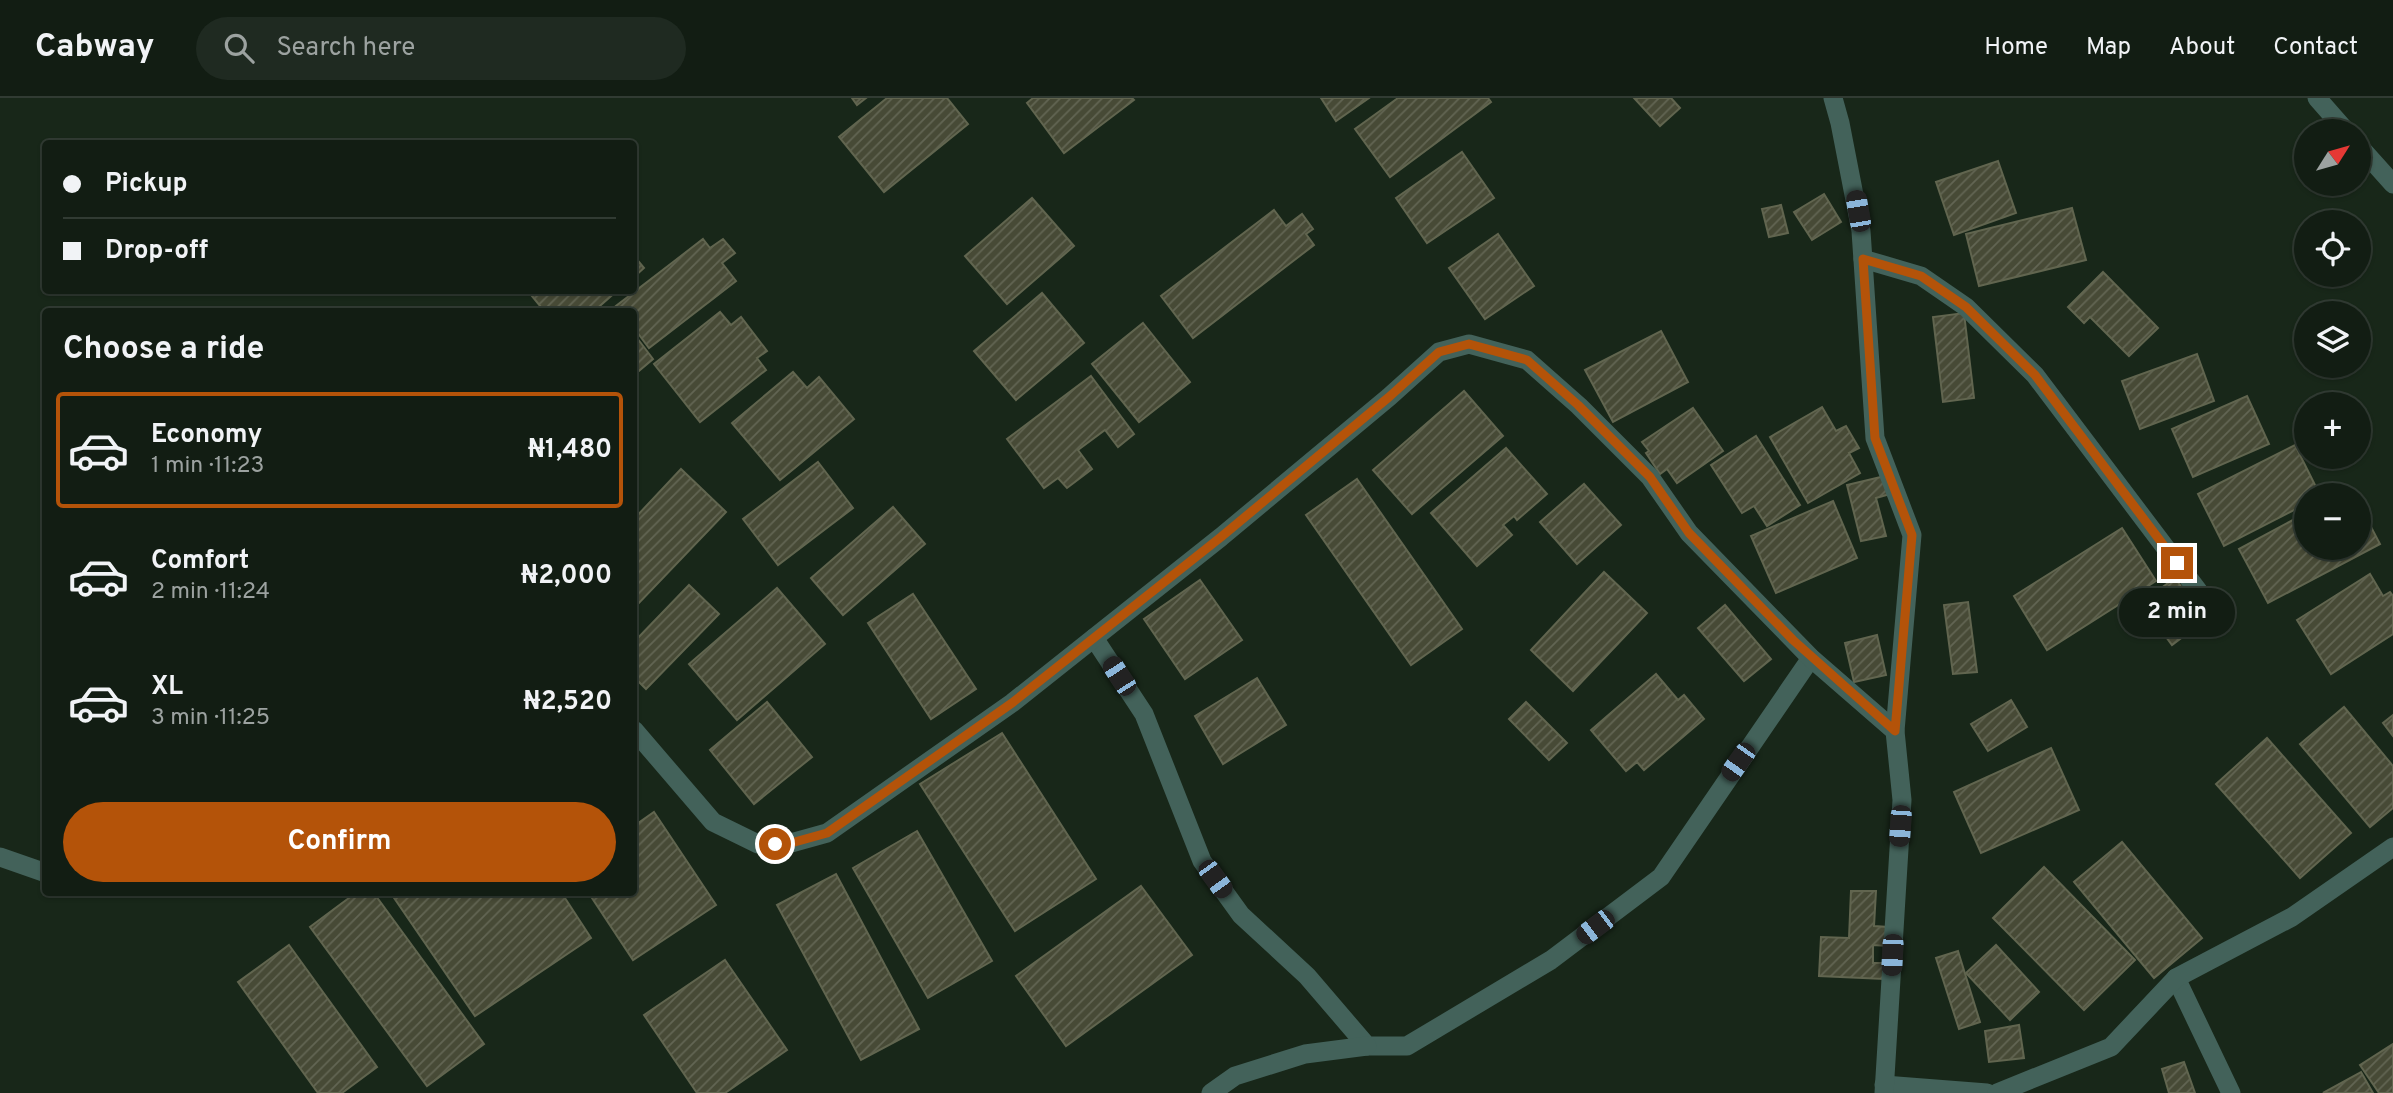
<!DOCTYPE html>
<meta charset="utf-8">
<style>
body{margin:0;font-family:Overpass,sans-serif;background:#1f2a21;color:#f1f3f6;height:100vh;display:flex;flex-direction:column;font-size:26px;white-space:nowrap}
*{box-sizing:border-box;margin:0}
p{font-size:23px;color:#9ca2a0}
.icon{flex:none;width:38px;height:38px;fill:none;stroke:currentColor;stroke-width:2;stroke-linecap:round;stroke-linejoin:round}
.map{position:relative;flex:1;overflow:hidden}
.panel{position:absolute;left:42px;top:210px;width:595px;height:588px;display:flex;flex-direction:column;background:#121d13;border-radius:7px;box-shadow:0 2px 5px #0004,0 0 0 2px #313b33}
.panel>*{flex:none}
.top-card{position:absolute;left:42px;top:42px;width:595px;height:154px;border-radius:7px;box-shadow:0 2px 5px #0004,0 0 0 2px #313b33;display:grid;align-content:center;height:154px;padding:0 21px;background:#121d13}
.needle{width:46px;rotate:53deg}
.fabs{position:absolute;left:2294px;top:21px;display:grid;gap:14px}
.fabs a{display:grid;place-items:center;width:77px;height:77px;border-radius:50%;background:#121d13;box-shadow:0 2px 5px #0004,0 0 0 2px #313b33;font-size:35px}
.end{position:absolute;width:32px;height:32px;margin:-16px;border:9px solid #b45309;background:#fff;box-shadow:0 0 0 4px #fff}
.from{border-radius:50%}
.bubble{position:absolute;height:49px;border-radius:24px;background:#121d13;box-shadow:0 2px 5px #0004,0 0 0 2px #313b33;font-size:23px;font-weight:700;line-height:49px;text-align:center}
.car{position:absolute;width:21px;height:42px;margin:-21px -10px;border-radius:9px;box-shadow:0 0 5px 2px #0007;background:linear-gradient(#222 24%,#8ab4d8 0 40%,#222 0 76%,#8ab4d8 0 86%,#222 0)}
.top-card b{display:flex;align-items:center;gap:24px;height:66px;font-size:26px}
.top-card b+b{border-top:2px solid #313b33}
.top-card i{width:18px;height:18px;background:#f1f3f6}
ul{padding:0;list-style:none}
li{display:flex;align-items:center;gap:21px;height:116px;margin:0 14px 10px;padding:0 7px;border:4px solid transparent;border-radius:7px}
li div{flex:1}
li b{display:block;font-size:26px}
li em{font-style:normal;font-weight:700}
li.current{border-color:#b45309}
li>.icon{width:63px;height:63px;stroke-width:1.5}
h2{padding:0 21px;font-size:32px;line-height:84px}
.primary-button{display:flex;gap:14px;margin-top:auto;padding:14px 21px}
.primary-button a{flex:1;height:80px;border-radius:42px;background:#b45309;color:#fff;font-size:28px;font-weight:700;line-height:80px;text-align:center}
header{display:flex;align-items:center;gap:42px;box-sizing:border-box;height:98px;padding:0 35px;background:#121d13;border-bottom:2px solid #313b33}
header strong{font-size:33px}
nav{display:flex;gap:38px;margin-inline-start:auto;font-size:24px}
.search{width:490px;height:63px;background:#1f2a21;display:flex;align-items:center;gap:18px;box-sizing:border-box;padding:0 24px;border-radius:38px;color:#9ca2a0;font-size:26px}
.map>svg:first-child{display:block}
.building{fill:url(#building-hatch);stroke:#61654f;stroke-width:2}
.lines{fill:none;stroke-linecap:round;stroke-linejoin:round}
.minor{stroke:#43625a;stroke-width:19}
.tertiary{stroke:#43625a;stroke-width:19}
.route{stroke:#b45309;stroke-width:9}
</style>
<header>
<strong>Cabway</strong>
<div class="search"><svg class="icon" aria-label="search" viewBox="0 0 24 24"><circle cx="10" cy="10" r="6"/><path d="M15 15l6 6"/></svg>Search here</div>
<nav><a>Home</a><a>Map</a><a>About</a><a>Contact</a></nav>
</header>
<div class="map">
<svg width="2393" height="995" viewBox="0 0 2393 995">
<defs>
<pattern id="building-hatch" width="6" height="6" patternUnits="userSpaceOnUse" patternTransform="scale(1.75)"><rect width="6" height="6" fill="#474a36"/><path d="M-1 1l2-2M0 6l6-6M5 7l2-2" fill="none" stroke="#626553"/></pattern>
</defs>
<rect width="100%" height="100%" fill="#182719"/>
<g class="building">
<polygon points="852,0 866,0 857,7"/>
<polygon points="887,0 947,0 968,26 884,94 839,39"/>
<polygon points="1033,0 1132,0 1134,2 1064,55 1027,5"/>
<polygon points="1321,0 1369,0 1336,23"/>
<polygon points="1398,0 1488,0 1491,4 1390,79 1355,31"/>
<polygon points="1634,0 1671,0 1680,10 1660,28"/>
<polygon points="1462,54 1494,100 1427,145 1396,100"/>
<polygon points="1998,63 2016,115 1954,137 1936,84"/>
<polygon points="1824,96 1841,124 1812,142 1794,114"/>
<polygon points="1032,100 1074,148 1007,206 965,158"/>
<polygon points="1781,107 1788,135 1769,139 1762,111"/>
<polygon points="2072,110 2086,162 1979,188 1966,136"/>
<polygon points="1274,112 1286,128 1302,116 1313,131 1306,136 1314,147 1193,240 1161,198"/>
<polygon points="1498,136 1534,188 1485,221 1449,170"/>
<polygon points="703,141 710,150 723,141 735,155 722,165 736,183 649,250 634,230 634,214 621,214 616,208"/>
<polygon points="634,158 644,170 634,179"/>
<polygon points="2103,174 2158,230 2129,258 2090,219 2084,225 2068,209"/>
<polygon points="527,192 618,192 593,214 545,214"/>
<polygon points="1042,195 1084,245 1016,302 974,253"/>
<polygon points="720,214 731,227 741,219 767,253 757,260 766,272 700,324 654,266"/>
<polygon points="1964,215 1974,300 1943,304 1933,219"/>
<polygon points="1143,225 1190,284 1139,324 1092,266"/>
<polygon points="1661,233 1688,284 1613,324 1585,272"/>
<polygon points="634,236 653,261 634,277"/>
<polygon points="2197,256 2214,303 2140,331 2122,283"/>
<polygon points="793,274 807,290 819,279 854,321 780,382 732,325"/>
<polygon points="1091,278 1134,336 1118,349 1105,332 1078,352 1092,371 1067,390 1058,380 1044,390 1007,341"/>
<polygon points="1464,293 1503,338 1412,416 1373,372"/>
<polygon points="2247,298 2269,346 2193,379 2172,331"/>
<polygon points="1822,309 1836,333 1846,328 1859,350 1849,355 1860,375 1808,405 1770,339"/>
<polygon points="1693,310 1723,353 1677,385 1667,371 1660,376 1646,355 1649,353 1642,344"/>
<polygon points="1756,338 1800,407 1767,428 1754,408 1742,415 1711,367"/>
<polygon points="2295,347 2320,397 2306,397 2306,406 2224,448 2198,396"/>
<polygon points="1506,350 1547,396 1517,422 1514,418 1503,427 1512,437 1477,468 1431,415"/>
<polygon points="818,364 853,410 778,467 743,421"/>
<polygon points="681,371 726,414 637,507 634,503 634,421"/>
<polygon points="1885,378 1890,396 1876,400 1886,438 1861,443 1847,387"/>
<polygon points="1357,381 1462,531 1411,567 1306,417"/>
<polygon points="1584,386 1621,427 1577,466 1540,424"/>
<polygon points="1833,403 1857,460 1776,495 1751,438"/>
<polygon points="2359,406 2380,446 2268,505 2239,451 2306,415 2306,450 2359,450"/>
<polygon points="893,409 925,446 843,517 811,480"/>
<polygon points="2122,430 2156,483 2047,552 2014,498"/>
<polygon points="1604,474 1647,515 1573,593 1531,552"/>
<polygon points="2370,476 2383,498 2390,494 2393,498 2393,536 2331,576 2297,522"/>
<polygon points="2175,480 2205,522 2172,547 2141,505"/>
<polygon points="1200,482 1242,542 1185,581 1144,521"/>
<polygon points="689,487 719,516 646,591 634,579 634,544"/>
<polygon points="777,490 825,546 737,622 689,566"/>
<polygon points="913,496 976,591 931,621 868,525"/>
<polygon points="1968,504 1977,574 1953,576 1944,507"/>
<polygon points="1725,507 1771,561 1744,583 1698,530"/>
<polygon points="1877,537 1886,577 1854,584 1845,545"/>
<polygon points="1656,576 1678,602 1684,597 1704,621 1644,672 1637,664 1626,673 1591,632"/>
<polygon points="1257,580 1286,627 1223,666 1195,618"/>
<polygon points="2011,602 2027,629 1988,653 1971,626"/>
<polygon points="767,604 812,659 754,706 710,652"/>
<polygon points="1526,604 1567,645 1549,662 1509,621"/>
<polygon points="2344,609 2393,668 2393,710 2370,729 2300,646"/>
<polygon points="2393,617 2393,638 2383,625"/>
<polygon points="1002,635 1096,781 1015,833 920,686"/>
<polygon points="2267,640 2351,735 2300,780 2216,686"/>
<polygon points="2051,650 2079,712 1981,755 1954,694"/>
<polygon points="654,714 716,807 633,862 588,794 634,794 634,728"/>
<polygon points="917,733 992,863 928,900 853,770"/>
<polygon points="2122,744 2202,840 2154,880 2074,784"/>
<polygon points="2044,769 2135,862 2084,912 1993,820"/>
<polygon points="836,776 919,931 861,962 777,807"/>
<polygon points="1141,788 1192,857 1066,948 1016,878"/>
<polygon points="1851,793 1876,793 1874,828 1888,829 1887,848 1873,847 1873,865 1885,865 1884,881 1819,878 1821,839 1849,840"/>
<polygon points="357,794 373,794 484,946 427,988 310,829"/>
<polygon points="390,794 561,794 591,840 475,918"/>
<polygon points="289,847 377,969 342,995 318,995 238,884"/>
<polygon points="1996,847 2039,894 2010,922 1966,875"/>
<polygon points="1958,853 1980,924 1959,931 1936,860"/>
<polygon points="725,862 787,952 725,995 697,995 644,917"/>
<polygon points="2019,927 2024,960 1989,964 1985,933"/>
<polygon points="2393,946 2393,995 2379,995 2360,967"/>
<polygon points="2184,964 2195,995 2169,995 2162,971"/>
<polygon points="2361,974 2373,995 2323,995"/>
</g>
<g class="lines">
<g class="minor">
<polyline points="2317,0 2346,33"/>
<polyline points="2359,48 2393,86"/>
<polyline points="1863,161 1921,178 1966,209 2035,277 2208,506"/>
<polyline points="1094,540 1144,616 1202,763 1241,817 1307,878 1367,948 1407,948 1551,862 1661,779 1811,560"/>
<polyline points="634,632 713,724 758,746 791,745 827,735 1012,605 1221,439 1389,299 1439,254 1469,246 1527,262 1579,308 1650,379 1689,435 1811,560 1895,633"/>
<polyline points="0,759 46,775"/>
<polyline points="2176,880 2231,995"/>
<polyline points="1884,987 1987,995"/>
<polyline points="1211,995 1235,978 1305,956 1367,948"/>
<polyline points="1997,995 2111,949 2176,880 2292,819 2393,749"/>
</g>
<polyline class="tertiary" points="1833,0 1840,25 1861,133 1875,340 1912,437 1895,633 1902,702 1884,995"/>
</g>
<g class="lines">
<polyline class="route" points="775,746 791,745 827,735 1012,605 1221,439 1389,299 1439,254 1469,246 1527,262 1578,307 1650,379 1689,435 1793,542 1895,633 1912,437 1875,340 1863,161 1921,178 1966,209 2035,277 2177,465"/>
</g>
</svg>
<div class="fabs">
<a><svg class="needle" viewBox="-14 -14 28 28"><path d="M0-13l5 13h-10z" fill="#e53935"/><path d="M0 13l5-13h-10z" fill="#9ca2a0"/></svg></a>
<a><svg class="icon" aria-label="locate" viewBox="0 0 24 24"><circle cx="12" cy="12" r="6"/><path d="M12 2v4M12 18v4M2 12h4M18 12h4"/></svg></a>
<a><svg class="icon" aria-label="layers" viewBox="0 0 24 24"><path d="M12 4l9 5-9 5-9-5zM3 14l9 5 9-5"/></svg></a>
<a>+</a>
<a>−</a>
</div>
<i class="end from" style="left:775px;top:746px"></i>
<i class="end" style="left:2177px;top:465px"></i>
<div class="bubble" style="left:2119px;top:490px;width:116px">2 min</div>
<i class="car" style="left:1858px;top:113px;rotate:350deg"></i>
<i class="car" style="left:1119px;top:578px;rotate:327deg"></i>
<i class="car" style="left:1738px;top:664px;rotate:215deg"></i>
<i class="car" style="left:1900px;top:728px;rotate:184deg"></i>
<i class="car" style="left:1215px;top:781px;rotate:144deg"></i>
<i class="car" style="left:1595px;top:829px;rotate:233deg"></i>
<i class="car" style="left:1892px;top:857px;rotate:183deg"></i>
<div class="top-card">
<b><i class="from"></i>Pickup</b>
<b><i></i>Drop-off</b>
</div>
<section class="panel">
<h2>Choose a ride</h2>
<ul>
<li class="current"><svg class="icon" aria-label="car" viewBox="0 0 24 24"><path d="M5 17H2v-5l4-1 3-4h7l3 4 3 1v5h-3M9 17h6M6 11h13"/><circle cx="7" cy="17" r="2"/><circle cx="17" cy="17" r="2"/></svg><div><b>Economy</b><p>1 min · 11:23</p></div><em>₦1,480</em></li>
<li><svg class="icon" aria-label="car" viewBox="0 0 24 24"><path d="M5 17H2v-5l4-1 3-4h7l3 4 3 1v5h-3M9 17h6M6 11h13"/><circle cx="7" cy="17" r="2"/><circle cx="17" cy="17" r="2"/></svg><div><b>Comfort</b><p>2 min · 11:24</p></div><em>₦2,000</em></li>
<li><svg class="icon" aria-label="car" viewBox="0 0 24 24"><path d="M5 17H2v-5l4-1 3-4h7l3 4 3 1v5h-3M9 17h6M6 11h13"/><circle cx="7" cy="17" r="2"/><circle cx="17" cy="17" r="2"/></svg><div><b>XL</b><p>3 min · 11:25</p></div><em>₦2,520</em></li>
</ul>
<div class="primary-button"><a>Confirm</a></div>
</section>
</div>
